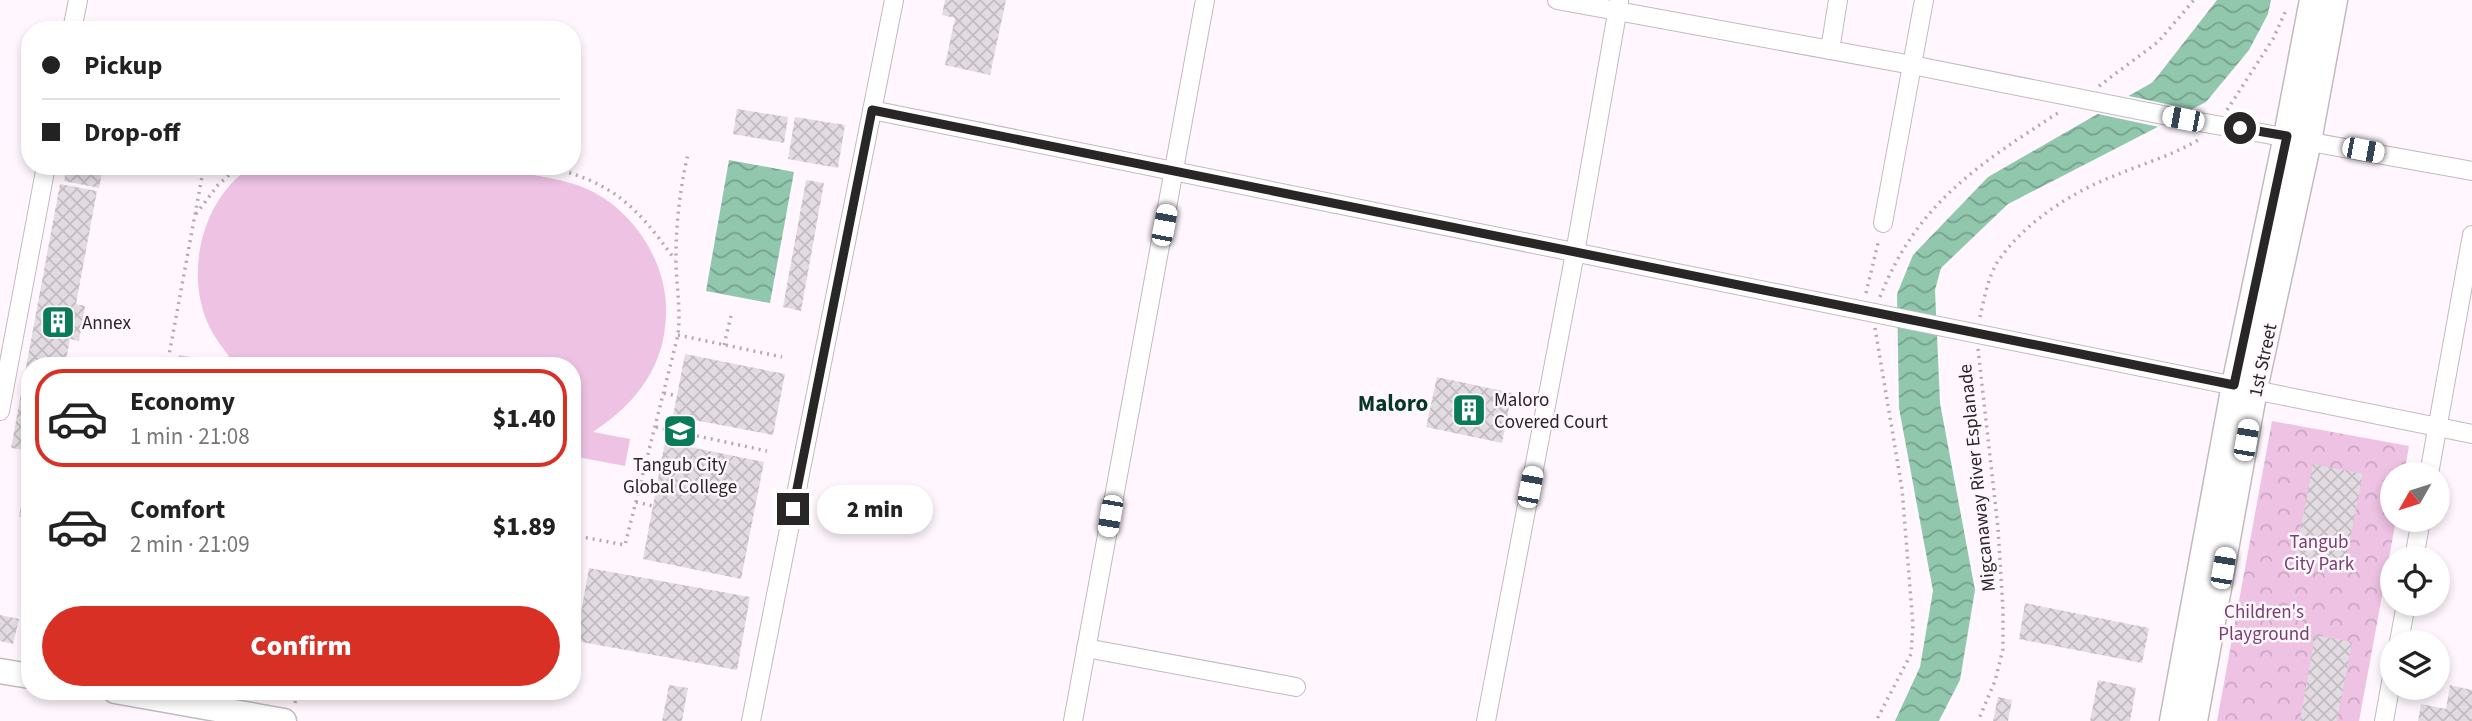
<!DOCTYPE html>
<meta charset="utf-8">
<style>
body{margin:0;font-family:"Source Sans 3",sans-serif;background:#f2f2f2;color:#222;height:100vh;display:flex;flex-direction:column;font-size:26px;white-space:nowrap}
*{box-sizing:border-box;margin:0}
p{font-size:23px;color:#767676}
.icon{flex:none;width:38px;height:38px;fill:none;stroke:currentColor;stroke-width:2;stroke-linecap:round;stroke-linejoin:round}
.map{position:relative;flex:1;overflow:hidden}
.details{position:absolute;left:21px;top:357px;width:560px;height:343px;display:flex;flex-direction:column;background:#fff;border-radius:28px;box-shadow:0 4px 10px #0003}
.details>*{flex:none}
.banner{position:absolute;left:21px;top:21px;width:560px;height:154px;border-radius:28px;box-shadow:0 4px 10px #0003;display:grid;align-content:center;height:154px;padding:0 21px;background:#fff}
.needle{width:46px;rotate:231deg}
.fabs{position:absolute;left:2380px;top:462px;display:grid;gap:14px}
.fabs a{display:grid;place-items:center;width:70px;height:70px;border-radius:50%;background:#fff;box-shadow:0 4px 10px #0003;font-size:35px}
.end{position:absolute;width:32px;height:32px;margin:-16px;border:9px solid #292628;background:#fff;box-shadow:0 0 0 4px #fff}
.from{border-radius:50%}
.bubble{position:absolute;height:49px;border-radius:24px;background:#fff;box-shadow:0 4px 10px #0003;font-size:23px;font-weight:800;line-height:49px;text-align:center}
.car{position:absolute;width:21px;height:42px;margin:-21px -10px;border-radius:9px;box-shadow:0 0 5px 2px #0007;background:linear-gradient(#fff 24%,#345 0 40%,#fff 0 76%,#345 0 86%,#fff 0)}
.banner b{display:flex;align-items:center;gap:24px;height:66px;font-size:26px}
.banner b+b{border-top:2px solid #e0e0e0}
.banner i{width:18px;height:18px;background:#222}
ul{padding:12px 0 0;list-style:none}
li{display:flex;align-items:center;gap:21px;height:98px;margin:0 14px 10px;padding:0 7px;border:4px solid transparent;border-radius:28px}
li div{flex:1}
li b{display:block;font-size:26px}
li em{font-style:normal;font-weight:800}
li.on{border-color:#d93025}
li>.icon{width:63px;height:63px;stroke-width:1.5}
.action{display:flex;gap:14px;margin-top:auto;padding:14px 21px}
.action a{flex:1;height:80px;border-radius:42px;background:#d93025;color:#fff;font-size:28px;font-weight:800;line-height:80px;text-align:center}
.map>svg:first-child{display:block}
.park{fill:url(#park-crowns)}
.garden{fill:#edc2e3}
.water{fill:url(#water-waves)}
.pier{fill:#fff7fd}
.building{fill:url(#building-cross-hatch)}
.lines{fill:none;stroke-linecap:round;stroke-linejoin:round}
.street-casing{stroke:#c1babf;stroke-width:20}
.secondary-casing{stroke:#c1babf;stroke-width:27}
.path{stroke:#b1abaf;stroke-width:3.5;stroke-dasharray:2 5;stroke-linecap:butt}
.street{stroke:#fff;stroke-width:18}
.secondary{stroke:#fff;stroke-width:24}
.route{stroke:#292628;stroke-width:9}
.labels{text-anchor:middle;stroke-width:5;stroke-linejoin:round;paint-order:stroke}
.poi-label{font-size:19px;fill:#292628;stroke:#fff7fd;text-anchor:start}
.street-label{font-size:19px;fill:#292628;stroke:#fff7fd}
.park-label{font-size:19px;fill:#77406e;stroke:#fff7fd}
.quarter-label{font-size:23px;font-weight:bold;fill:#063826;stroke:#fff7fd}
</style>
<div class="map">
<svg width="2472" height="721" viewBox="0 0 2472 721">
<defs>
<pattern id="park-crowns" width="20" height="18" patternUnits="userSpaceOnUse" patternTransform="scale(1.75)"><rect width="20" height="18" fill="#edc2e3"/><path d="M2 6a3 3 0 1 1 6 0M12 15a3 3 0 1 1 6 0" fill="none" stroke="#cba7c3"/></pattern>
<pattern id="water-waves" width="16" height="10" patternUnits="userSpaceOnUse" patternTransform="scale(1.75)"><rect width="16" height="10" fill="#91c7ad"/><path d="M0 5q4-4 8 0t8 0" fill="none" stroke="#76a18d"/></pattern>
<pattern id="building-cross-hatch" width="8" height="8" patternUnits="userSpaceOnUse" patternTransform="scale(1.75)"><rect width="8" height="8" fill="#e2dbe1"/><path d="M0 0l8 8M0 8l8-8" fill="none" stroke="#c2bcc1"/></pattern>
</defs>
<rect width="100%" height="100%" fill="#fff7fd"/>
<polygon class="park" points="2272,421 2409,446 2404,474 2392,474 2392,520 2396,520 2359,721 2217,721"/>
<path class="garden" d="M250,166C299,166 347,166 395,166C424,166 456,164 485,166C498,167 510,171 522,173C539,176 557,179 574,184C625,200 663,252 666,304C668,363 639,401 593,432L630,439L625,466L572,456V366H177L179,355L235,365C225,350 213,337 206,319C189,275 199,220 230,185C236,178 244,172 250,166Z"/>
<g class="water">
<polygon points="2217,0 2271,0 2268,14 2249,50 2206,102 2008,204 1941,268 1935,290 1940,403 1975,590 1960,680 1939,721 1895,721 1920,667 1933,591 1899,408 1897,294 1913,255 1988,177 2153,82"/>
<polygon points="729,160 794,172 770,303 706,291"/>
</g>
<polygon class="pier" points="2124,95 2190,109 2185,117 2164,128 2093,113"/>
<g class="building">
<polygon points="945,0 1006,0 990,75 945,65 955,18 942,15"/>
<polygon points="737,109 788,117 784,143 733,134"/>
<polygon points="795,117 845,125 838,168 788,159"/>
<polygon points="67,166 103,166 99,188 64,181"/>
<polygon points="806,180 824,183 801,311 783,307"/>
<polygon points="60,184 97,191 76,304 85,306 79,341 70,339 65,366 30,366 30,451 11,448"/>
<polygon points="685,354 785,374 773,435 673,416"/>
<polygon points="1437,377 1512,393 1502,443 1426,427"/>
<polygon points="665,442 764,462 741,579 643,559"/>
<polygon points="2313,464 2363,474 2344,569 2295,559"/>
<polygon points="28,468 30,468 30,519 19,517"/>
<polygon points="589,568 750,597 737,670 576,641"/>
<polygon points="2025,603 2149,628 2142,663 2019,639"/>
<polygon points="0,615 19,619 13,644 0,641"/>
<polygon points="2315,635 2352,642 2337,721 2300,721"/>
<polygon points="2098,680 2136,688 2130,721 2090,721"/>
<polygon points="669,685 688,688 682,721 662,721"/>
<polygon points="2450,685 2472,690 2472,721 2418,721 2421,704 2446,709"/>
<polygon points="1998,697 2012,700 2008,721 1993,721"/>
</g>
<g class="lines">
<g class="street-casing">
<g id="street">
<polyline points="1557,0 1912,65 2183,119 2472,171"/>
<polyline points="72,30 78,0"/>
<polyline points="1830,50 1838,0"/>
<path d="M872,110C1405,219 1939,324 2472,434"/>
<polyline points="1883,223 1924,0"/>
<polyline points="0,411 46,166"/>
<polyline points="2429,474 2472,235"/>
<polyline points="2414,558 2421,520"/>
<polyline points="2399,642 2406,604"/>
<polyline points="1086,648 1296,687"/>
<polyline points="751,721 894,0"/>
<polyline points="1073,721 1205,0"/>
<polyline points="1486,721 1575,253 1619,2"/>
<polyline points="2384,721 2392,677"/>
</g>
</g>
<g class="secondary-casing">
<g id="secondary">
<polyline points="0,671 30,676"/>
<polyline points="115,691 284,721"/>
<polyline points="2172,721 2234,385 2286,136 2312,0"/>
<polyline points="2195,721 2255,389 2309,141 2335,0"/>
</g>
</g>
<g class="path">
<polyline points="2099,86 2158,42 2194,0"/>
<polyline points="2227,110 2273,39 2287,8"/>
<path d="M542,166C611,180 636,205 675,260"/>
<polyline points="196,214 218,185 239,166"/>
<polyline points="1866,293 1879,239"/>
<path d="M1880,297C1917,203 1979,164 2061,111"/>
<path d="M1980,317C1984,299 1988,277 1998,261C2026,221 2073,191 2119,174C2145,163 2173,155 2198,140"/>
<polyline points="1875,328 1902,489 1913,625 1911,654 1876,721"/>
<polyline points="678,335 782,357"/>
<polyline points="724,345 731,316"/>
<polyline points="1978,349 1998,528 2003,610 2003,649 1995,681 1978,721"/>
<polyline points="167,366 204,166"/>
<polyline points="664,393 677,396"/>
<polyline points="656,427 767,451"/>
<polyline points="636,502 653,506"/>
<path d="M572,535L625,545L678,335C681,308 676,284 676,258C676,222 680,189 688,154"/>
<polyline points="295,703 298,691"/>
</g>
<use href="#street" class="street"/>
<use href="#secondary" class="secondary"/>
</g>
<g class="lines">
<polyline class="route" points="793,509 872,110 2234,385 2287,136 2240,128"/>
</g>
<defs>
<g id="building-square" transform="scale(1.75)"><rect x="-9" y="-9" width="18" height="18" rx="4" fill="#0a7b57" stroke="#fff7fd"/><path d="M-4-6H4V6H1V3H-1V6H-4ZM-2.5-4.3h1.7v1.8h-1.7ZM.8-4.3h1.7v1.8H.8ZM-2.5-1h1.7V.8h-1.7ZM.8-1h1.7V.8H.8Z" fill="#fff"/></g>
<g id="university-square" transform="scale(1.75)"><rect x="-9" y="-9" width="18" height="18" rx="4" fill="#0a7b57" stroke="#fff7fd"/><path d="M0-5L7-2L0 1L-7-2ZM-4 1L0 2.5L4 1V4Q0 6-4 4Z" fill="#fff"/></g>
</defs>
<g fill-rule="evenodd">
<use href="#building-square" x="58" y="322"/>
<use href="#building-square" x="1469" y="410"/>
<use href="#university-square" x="680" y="431"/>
</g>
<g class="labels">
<g class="poi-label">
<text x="82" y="329">Annex</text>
<text x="1494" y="406">Maloro<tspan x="1494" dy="22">Covered Court</tspan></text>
<text x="680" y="471" text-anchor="middle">Tangub City<tspan x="680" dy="22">Global College</tspan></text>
</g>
<g class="street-label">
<text transform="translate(2262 360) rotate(-78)" y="7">1st Street</text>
<text transform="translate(1976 478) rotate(-96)" y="7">Migcanaway River Esplanade</text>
</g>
<g class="park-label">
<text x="2319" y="548">Tangub<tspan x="2319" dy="22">City Park</tspan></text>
<text x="2264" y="618">Children's<tspan x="2264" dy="22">Playground</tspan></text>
</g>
<g class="quarter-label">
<text x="1393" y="411">Maloro</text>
</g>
</g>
</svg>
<div class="fabs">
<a><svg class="needle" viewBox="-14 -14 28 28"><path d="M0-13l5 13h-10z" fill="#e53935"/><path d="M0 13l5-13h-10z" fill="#767676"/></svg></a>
<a><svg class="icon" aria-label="locate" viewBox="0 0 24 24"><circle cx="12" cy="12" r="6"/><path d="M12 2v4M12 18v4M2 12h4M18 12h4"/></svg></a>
<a><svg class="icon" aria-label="layers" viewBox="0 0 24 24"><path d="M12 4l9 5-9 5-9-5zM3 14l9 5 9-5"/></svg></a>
</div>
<i class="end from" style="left:2240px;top:128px"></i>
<i class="end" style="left:793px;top:509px"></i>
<div class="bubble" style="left:817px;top:485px;width:116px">2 min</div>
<i class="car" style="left:2183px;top:119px;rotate:281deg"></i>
<i class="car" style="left:2363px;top:150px;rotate:101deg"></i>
<i class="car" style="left:1164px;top:225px;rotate:11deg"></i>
<i class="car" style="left:2246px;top:440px;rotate:10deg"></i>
<i class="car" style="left:1530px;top:487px;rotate:11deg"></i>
<i class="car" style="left:1110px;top:516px;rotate:190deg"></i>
<i class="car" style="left:2223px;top:568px;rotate:10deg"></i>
<div class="banner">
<b><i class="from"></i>Pickup</b>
<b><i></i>Drop-off</b>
</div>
<section class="details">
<ul>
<li class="on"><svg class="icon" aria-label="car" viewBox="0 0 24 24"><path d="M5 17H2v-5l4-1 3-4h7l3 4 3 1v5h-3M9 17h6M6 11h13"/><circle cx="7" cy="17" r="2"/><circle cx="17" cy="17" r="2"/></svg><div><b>Economy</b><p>1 min · 21:08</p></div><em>$1.40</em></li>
<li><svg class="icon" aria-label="car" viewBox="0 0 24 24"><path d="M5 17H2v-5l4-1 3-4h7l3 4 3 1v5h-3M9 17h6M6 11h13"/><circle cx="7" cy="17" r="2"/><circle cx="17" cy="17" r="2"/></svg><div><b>Comfort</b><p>2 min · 21:09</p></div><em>$1.89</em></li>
</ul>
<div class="action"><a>Confirm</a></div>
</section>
</div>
